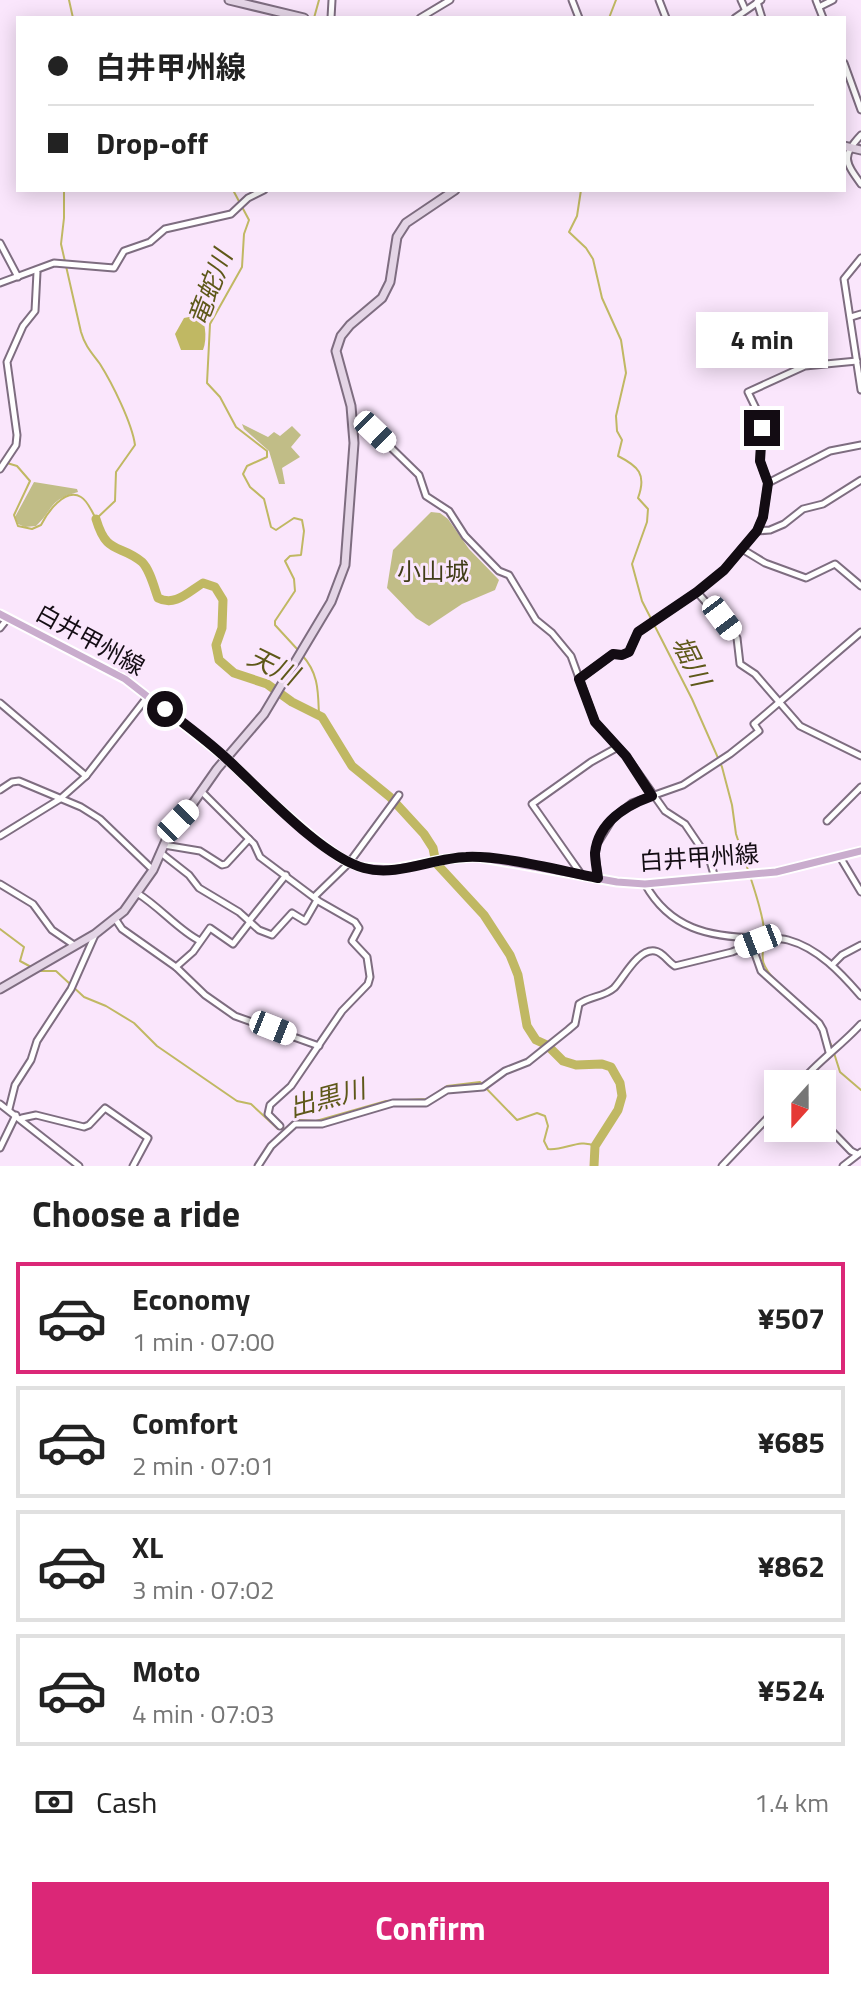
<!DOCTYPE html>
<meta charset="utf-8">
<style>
body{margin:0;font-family:"Titillium Web","Noto Sans JP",sans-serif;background:#f6f6f6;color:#222;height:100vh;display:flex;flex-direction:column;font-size:30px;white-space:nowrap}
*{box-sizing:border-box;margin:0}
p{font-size:26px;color:#767676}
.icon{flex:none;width:44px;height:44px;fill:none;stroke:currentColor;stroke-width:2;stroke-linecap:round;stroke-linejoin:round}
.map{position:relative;height:1166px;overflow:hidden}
.side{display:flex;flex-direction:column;background:#fff;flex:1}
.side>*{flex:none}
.guide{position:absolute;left:16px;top:16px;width:830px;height:176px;border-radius:0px;box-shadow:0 4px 20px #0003;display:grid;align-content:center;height:176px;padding:0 32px;background:#fff}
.needle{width:52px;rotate:201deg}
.buttons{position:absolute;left:764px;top:1070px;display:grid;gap:16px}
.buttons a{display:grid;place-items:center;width:72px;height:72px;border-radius:0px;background:#fff;box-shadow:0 4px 20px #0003;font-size:40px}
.end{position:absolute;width:36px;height:36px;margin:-18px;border:10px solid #130c13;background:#fff;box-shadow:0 0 0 4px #fff}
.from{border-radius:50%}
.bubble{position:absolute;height:56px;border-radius:0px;background:#fff;box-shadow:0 4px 20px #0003;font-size:26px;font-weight:700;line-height:56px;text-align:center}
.car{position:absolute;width:24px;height:48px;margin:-24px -12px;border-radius:10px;box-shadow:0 0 6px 2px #0007;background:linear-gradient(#fff 24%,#345 0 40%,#fff 0 76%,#345 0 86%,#fff 0)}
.guide b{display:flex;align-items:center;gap:28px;height:76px;font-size:30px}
.guide b+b{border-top:2px solid #e0e0e0}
.guide i{width:20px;height:20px;background:#222}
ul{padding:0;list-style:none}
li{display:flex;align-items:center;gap:24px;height:112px;margin:0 16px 12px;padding:0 16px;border:4px solid #e0e0e0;border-radius:0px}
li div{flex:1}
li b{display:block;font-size:30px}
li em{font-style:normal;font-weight:700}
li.selected{border-color:#db2777}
li>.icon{width:72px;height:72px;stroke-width:1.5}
h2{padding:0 32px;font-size:36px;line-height:96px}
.pay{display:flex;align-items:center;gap:20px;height:88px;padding:0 32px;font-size:30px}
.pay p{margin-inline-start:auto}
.action{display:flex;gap:16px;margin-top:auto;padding:16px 32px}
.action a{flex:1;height:92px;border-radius:0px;background:#db2777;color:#fff;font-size:32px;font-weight:700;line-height:92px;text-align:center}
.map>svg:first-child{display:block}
.green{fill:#c1bd87}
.water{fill:#c0b863}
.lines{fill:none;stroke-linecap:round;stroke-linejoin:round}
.stream{stroke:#c0b863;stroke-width:2}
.river{stroke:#c0b863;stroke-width:9}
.street-casing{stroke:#7e6d80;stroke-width:9}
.secondary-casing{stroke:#7e6d80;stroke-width:11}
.primary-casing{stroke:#fff;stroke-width:11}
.street{stroke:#fff;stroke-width:5}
.secondary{stroke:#e4d5e6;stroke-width:7}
.primary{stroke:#c9accd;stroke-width:7}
.route{stroke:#130c13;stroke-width:10}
.labels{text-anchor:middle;stroke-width:6;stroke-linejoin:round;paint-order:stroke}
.park-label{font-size:24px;fill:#413d18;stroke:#fae6fc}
.street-label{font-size:24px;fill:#130c13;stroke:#fae6fc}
.water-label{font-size:26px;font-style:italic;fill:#5e5819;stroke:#fae6fc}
</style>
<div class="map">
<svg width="861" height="1166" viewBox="0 0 861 1166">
<rect width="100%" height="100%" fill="#fae6fc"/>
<g class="green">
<polygon points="242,424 268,437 274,432 280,436 292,426 301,435 291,447 300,457 282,468 285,484 279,484 269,451 244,429"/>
<path d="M34,482L77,489L78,492C48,500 54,509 36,526L25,527L18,524L15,517Z"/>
<polygon points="431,512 440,513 448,519 469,549 499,580 495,590 462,604 429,626 416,618 387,588 393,550"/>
</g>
<path class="water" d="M193,306L197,307C205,318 208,338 203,350H181L175,334L184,318L189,317Z"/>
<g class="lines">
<g class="stream">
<polyline points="69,0 73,18"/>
<polyline points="314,18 319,0"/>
<polyline points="609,18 616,0"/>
<polyline points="233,190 249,220 244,234 242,267 210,324 207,383 220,397 236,427 267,451 267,457 247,466 243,474 250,487 264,499 271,527 276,530 294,518 302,520 304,531 301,555 290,556 285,561 294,579 295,591 275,621 275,625 298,650"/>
<path d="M581,190L577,216L569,232L586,248L593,259L602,298L621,340L626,373L616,416L617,431L622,440L618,456C638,466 647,474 638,498L648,509L647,522L632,564L642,601L692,699L722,767L732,805L736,834L749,873"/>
<path d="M7,463L17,466L30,481L14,515L18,526L32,529L41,525C47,513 65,487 81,497C88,501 92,512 96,519L115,501L116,472L135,445C132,423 112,383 100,364C92,353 85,346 81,332L61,244L64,218V190"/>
<path d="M302,655C319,674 318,691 319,716"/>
<path d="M751,879C756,895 762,912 764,929C766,955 754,958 776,981"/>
<polyline points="0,929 24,947 20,961 33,968"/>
<path d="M38,971H56L84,997L106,1006L134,1023L157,1046L237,1101L251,1104L278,1129H284L298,1120L316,1121L386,1101L427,1099L447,1086L480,1082L517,1120L537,1113L545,1116L548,1126L544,1141L548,1149C564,1151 580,1138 595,1146"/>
<polyline points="822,1024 832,1047"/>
<polyline points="834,1053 840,1072 861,1090"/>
</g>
<path class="river" d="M96,519C107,556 119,543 142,562C150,570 154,587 158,598C175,607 188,592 203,583L215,587L223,600L222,628L216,645L219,660L234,673L267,684L292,702L322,717L352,766L390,797L424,834L433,848L436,863L484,915L510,955L518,975L527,1026L536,1040L547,1045L563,1061L576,1065L602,1064L611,1067L620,1083L622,1096L618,1110L595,1146L594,1166"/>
<g class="street-casing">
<g id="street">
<polyline points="572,0 579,18"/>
<polyline points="659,0 666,18"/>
<polyline points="741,0 745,9"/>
<polyline points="816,0 823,18"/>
<polyline points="757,2 762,18"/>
<polyline points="819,7 833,0"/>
<polyline points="331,18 332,0"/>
<polyline points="420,18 450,0"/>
<polyline points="735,18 761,0"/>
<polyline points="844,63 861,110"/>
<path d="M861,135C841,156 845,162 861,184"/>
<polyline points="0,243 18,277"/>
<polyline points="861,258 844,279 861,390"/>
<polyline points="0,283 54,263 114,268 124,251 150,242 165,229 231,214 248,198 264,190"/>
<polyline points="851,317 861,314"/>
<polyline points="352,418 375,432 419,475 426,496 449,511 465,536 499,571 509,575 536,620 552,633 571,656 595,722 626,756 665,811 685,824 710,861 715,878"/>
<polyline points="0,469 16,445 17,435 7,362 23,326 35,311 37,272"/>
<polyline points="768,483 830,451 861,445"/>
<polyline points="757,531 770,530 784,524 803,509 823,504 861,480"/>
<polyline points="742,549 765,563 806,578 835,564 861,586"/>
<polyline points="697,592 737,638 740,664 755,674 800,726 861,756"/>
<polyline points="0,628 8,618"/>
<polyline points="579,679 613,654 622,655 629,652 638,632 697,592 724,570 757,531 763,517 768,483 760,461 762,421 748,392 805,366 857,361"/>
<polyline points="0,703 86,776"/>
<polyline points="0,790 12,782 19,781 81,807 100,819 153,870"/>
<polyline points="201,791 254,844 260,857 320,902 355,922 359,928 352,941 367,957 370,977 368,984 342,1011 291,1086 270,1105 268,1114 280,1126"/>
<polyline points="827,821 861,787"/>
<polyline points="0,836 60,799 86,776 148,696"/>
<polyline points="164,845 200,851 222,865 226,864 249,839"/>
<polyline points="161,853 189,875 199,888 239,912 259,930 272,935 292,913 305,921 317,900"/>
<polyline points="840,857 861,892"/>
<polyline points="581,874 532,804 591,762 618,747"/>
<polyline points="598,878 595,853 597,844 613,818 632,803 683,785 730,754 759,731 754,724 861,632"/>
<polyline points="0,884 33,904 52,930 74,945"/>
<path d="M645,884C670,929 709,937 757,938C767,939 777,937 788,940C818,948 841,973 861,996"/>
<path d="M137,893C160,907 178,930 200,941"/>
<polyline points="314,897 349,863 399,795"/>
<polyline points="116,920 122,929 176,967 205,995 235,1016 319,1046"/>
<polyline points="249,921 286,875"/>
<polyline points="758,942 755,954 761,971 819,1023 823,1030 829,1052"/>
<polyline points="832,965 842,955 861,945"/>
<polyline points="176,967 193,952 210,928 233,944 250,922"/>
<path d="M799,1084C818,1061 841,1046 861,1024"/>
<polyline points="0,1104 79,1166"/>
<polyline points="9,1109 15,1085 31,1060 37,1041 71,989 95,935"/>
<polyline points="22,1118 36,1115 84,1127 89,1125 105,1108 148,1138 133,1166"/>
<polyline points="822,1121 851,1151 857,1154"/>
<polyline points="0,1148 16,1115"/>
<path d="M258,1166L271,1146L295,1124H322L393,1103H426L447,1090L483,1087L505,1071L528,1062L568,1030L575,1024L579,1004C590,996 604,997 614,988C623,979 638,948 655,951C663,952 668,962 675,966L732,952L758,941V939"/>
<polyline points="722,1166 778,1107"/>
<polyline points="843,1166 861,1152"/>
</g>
</g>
<g class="secondary-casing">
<g id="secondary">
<polyline points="229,0 304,18"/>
<polyline points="844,146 861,150"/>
<polyline points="0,989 95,934 124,911 153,870 171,829 189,809 217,769 264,714 331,602 345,565 354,443 351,406 336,351 341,336 350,325 382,298 390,282 397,237 406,223 455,190"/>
</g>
</g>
<g class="primary-casing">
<polyline id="primary" points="0,614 125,679 226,758 268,799 320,843 342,859 360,867 393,869 446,859 477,857 617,882 645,884 776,872 861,851"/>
</g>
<use href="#street" class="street"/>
<use href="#secondary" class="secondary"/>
<use href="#primary" class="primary"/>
</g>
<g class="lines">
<path class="route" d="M165,709C186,725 208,741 227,759C260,789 322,857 364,868C397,877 433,858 466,857C502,855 561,871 598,878C597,870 595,861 595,853C598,822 627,805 652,796L626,756L595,722L579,679L613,654L622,655L629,652L638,632L697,592L724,570L757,531L763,517L768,483L760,461L762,428"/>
</g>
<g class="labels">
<g class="park-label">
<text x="433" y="580">小山城</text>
</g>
<g class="street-label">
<text transform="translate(90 640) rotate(29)" y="8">白井甲州線</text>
<text transform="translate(699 858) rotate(-4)" y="8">白井甲州線</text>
</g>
<g class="water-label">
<text transform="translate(210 288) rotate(-69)" y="9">竜蛇川</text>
<text transform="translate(691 661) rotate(64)" y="9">堀川</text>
<text transform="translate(273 666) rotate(26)" y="9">天川</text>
<text transform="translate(327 1098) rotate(-15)" y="9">出黒川</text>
</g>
</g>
</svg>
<div class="buttons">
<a><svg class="needle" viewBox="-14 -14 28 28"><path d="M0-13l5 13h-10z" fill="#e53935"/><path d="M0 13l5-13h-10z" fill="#767676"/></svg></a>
</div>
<i class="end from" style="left:165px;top:709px"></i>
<i class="end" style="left:762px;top:428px"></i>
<div class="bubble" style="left:696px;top:312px;width:132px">4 min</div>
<i class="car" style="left:375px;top:432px;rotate:134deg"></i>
<i class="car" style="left:722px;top:618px;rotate:143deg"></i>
<i class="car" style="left:178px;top:821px;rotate:44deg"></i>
<i class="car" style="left:758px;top:941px;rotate:249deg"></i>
<i class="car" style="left:273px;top:1028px;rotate:112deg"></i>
<div class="guide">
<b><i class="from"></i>白井甲州線</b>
<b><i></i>Drop-off</b>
</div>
</div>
<section class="side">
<h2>Choose a ride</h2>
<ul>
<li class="selected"><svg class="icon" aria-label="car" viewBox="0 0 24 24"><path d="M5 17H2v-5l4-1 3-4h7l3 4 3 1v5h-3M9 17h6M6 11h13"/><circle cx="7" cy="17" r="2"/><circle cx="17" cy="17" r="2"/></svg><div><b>Economy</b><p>1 min · 07:00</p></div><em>¥507</em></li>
<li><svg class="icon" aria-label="car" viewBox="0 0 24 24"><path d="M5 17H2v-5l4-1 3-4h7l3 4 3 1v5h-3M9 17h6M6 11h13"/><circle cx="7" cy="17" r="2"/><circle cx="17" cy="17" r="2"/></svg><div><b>Comfort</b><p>2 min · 07:01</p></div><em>¥685</em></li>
<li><svg class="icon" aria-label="car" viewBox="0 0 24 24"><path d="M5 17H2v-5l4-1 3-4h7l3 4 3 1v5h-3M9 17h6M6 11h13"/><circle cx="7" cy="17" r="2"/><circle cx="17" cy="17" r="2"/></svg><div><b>XL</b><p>3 min · 07:02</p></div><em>¥862</em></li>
<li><svg class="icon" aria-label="car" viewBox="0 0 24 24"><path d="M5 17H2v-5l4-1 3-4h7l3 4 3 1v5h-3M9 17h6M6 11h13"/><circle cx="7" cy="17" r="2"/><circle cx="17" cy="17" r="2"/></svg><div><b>Moto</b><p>4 min · 07:03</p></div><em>¥524</em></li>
</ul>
<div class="pay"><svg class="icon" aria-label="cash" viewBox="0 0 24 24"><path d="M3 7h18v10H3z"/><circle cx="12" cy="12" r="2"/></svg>Cash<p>1.4 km</p></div>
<div class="action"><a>Confirm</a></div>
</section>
